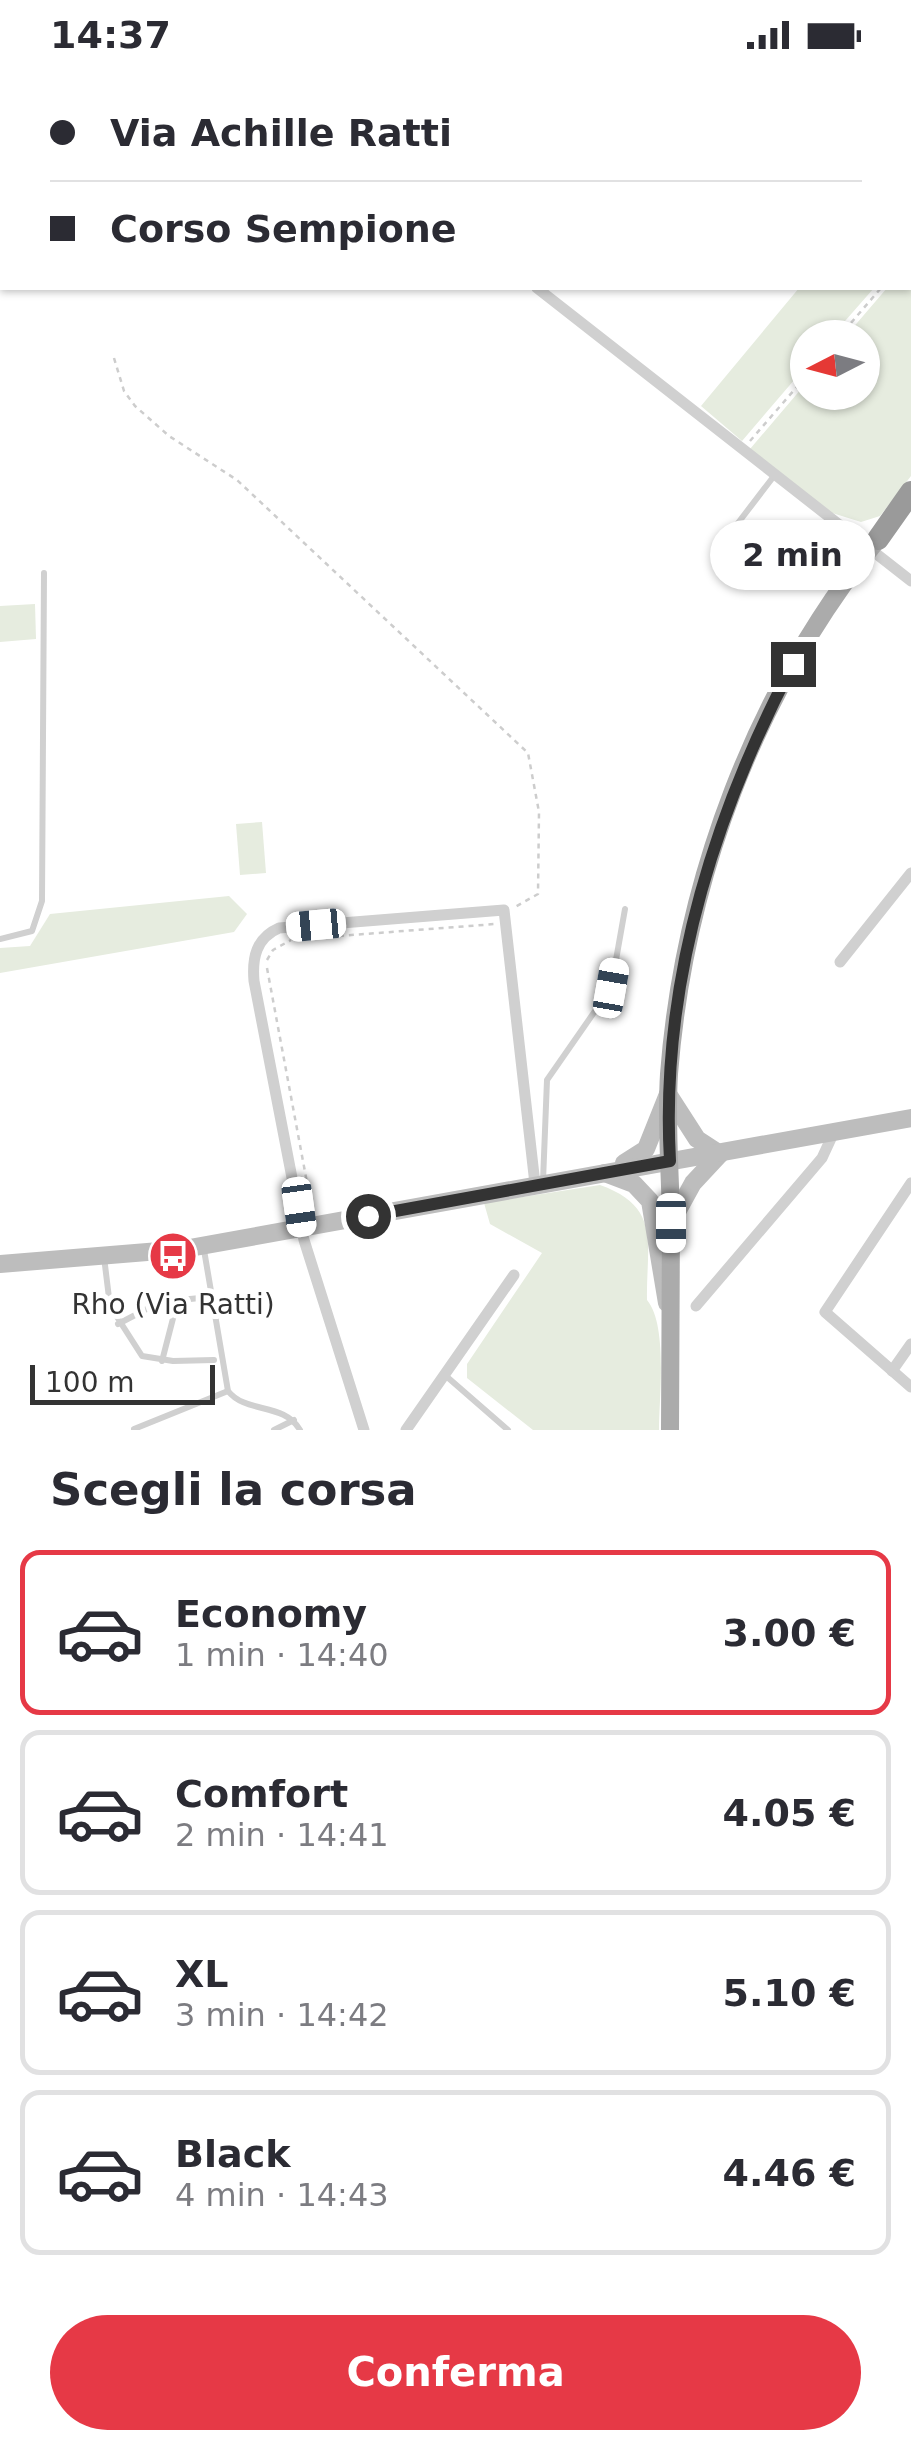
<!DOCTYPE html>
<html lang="it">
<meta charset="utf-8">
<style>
body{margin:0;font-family:"DejaVu Sans",sans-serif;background:#f2f2f3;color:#2b2b33;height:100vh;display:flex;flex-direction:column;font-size:38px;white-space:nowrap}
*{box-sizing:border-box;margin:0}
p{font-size:32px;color:#7c7c81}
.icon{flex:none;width:55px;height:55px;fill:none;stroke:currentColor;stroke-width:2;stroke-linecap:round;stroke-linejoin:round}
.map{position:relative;height:1360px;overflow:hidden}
.panel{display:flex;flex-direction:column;background:#fff;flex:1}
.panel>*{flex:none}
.guide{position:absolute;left:0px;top:0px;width:912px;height:220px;box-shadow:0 2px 8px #0004;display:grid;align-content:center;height:220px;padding:0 50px;background:#fff}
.needle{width:65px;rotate:264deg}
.controls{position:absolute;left:790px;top:250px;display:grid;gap:20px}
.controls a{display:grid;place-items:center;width:90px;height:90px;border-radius:50%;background:#fff;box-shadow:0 2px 8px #0004;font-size:50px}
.scale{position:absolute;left:30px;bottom:25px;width:185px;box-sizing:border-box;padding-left:10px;border:5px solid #333;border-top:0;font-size:28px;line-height:35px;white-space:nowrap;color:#333;-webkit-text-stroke:8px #fff;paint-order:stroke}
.end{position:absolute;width:45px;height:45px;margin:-22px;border:12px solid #333;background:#fff;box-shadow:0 0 0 5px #fff}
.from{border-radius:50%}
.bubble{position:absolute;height:70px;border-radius:35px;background:#fff;box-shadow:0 2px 8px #0004;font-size:32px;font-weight:600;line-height:70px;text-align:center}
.car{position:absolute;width:30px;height:60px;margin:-30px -15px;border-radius:12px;box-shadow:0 0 8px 2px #0007;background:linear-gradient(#fff 24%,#345 0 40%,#fff 0 76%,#345 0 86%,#fff 0)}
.guide b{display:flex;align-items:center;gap:35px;height:95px;font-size:38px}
.guide b+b{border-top:2px solid #e1e1e2}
.guide i{width:25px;height:25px;background:#2b2b33}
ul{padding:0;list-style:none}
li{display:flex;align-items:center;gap:30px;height:165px;margin:0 20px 15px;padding:0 30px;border:5px solid #e1e1e2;border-radius:20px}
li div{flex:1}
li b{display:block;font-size:38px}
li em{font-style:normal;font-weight:600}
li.current{border-color:#e63946}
li>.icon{width:90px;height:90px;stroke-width:1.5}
h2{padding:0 50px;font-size:45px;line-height:120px}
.action{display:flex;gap:20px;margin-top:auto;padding:20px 50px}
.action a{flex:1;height:115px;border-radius:60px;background:#e63946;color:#fff;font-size:40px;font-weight:600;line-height:115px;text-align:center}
.status{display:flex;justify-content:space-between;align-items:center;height:70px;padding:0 50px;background:#fff;direction:ltr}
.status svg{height:28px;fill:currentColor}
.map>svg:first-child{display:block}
.green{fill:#e6ecdf}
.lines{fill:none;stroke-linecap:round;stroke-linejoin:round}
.stream{stroke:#cfe2ee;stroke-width:4}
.path{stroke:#cdcdcd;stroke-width:2.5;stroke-dasharray:5 5;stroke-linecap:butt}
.lane{stroke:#d0d0d0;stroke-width:6}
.street{stroke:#d0d0d0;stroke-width:11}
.secondary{stroke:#bdbdbd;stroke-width:18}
.primary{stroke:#ababab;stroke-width:18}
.highway{stroke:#9a9a9a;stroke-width:22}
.route{stroke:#333;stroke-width:12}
.labels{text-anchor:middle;stroke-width:10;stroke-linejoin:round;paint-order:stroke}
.poi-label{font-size:28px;fill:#333;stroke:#fff}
</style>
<div class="status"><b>14:37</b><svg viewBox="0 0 49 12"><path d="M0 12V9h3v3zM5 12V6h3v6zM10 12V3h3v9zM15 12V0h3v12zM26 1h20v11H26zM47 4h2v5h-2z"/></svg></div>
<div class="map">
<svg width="911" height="1360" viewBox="0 0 911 1360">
<rect width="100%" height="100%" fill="#fff"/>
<g class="green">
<polygon points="0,0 110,2 2,2 0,201"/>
<polygon points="911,189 911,406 880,446 861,452 829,442 750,379 807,312 808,322 862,322 862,268 845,267 887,218 910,218"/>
<polygon points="799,218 874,218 831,267 808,268 807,295 742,371 701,336"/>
<polygon points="35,534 36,569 0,572 0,536"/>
<polygon points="262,752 266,803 240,805 236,754"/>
<polygon points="229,826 247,844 234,862 0,903 0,878 30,876 50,844"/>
<path d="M600,1115C662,1137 646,1174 647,1230C668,1255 659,1327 659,1360H533L467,1308V1294L542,1183L490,1154L484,1133Z"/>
</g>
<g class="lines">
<g class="stream">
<polyline points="145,2 148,0"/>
<polyline points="410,2 411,0"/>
<polyline points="0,136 2,134"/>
<polyline points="0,176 2,175"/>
</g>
<g class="path">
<polyline points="345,0 348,2"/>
<polyline points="709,0 712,2"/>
<polyline points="910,178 910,180"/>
<polyline points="838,268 881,218"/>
<polyline points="114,288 124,321 135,336 169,366 237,410 528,683 539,742 538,824 515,837"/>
<polyline points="750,371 808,304"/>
<polyline points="299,869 495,854"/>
<polyline points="267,890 273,880 291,870"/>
<polyline points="267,898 311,1134"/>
</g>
<g class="lane">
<polyline points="757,493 738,467 738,453 774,406"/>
<polyline points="0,869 32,861 42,831 44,503"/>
<polyline points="543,1111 547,1010 611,918 625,839"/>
<path d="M204,1180L228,1321C246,1344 284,1332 300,1360"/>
<polyline points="104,1187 110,1236 142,1286 173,1291 214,1290"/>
<polyline points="118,1254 160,1232 210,1227"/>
<polyline points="162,1291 177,1233"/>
<polyline points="446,1306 508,1360"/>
<polyline points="134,1359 228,1321"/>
<polyline points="274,1360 294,1350"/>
</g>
<g class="street">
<polyline points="537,218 911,511"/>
<polyline points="840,892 911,803"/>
<polyline points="911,1113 825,1242 911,1317"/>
<polyline points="696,1236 822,1088 834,1062"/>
<polyline points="892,1301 911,1274"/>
<path d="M364,1360L304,1170L254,911C252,888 256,868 279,858L504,840L535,1114"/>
<polyline points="406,1360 514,1205"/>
</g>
<g class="secondary">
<polyline points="668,1024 697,1069 720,1084"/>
<polyline points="624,1093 646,1079 668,1024"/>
<polyline points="605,1103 634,1114 650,1131 667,1233"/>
<polyline points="671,1153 693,1113 720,1084"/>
<polyline points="0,1194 184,1179 911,1048"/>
</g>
<path class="primary" d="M670,1360C670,1289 671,1219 671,1148C670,1100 666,1052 669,1004C684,811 755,620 878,469"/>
<polyline class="highway" points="878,469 911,422"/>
</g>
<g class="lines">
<path class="route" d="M368,1146L670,1091C660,916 713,747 793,594"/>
</g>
<defs>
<g id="bus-disc" transform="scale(2.5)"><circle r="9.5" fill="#e63946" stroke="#fff"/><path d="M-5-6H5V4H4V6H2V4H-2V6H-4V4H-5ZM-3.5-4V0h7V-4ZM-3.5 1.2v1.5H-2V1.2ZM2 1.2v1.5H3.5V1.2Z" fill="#fff"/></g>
</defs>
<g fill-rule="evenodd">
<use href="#bus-disc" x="173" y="1186"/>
</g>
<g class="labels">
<g class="poi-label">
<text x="173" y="1244">Rho (Via Ratti)</text>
</g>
</g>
</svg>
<div class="controls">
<a><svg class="needle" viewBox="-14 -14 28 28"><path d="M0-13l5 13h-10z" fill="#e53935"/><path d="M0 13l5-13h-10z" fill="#7c7c81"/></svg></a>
</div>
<div class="scale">100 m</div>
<i class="end from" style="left:368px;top:1146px"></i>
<i class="end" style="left:793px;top:594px"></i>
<div class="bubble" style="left:710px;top:450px;width:165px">2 min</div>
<i class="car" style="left:316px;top:855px;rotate:265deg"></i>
<i class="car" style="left:611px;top:918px;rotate:10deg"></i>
<i class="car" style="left:299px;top:1137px;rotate:172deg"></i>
<i class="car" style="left:671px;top:1153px;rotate:180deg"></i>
<div class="guide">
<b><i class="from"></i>Via Achille Ratti</b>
<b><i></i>Corso Sempione</b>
</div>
</div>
<section class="panel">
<h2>Scegli la corsa</h2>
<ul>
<li class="current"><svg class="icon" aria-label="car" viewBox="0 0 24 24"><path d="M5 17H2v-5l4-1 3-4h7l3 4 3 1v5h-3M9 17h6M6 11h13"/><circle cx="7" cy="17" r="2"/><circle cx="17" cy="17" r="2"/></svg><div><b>Economy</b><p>1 min · 14:40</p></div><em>3.00 €</em></li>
<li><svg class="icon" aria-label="car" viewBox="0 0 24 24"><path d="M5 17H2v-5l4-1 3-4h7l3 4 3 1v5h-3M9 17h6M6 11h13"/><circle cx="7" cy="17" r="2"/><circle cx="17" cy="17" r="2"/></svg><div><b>Comfort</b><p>2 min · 14:41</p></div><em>4.05 €</em></li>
<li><svg class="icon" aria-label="car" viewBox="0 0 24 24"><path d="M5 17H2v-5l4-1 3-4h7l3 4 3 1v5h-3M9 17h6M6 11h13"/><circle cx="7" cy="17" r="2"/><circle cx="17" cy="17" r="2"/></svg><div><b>XL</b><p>3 min · 14:42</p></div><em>5.10 €</em></li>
<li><svg class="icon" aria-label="car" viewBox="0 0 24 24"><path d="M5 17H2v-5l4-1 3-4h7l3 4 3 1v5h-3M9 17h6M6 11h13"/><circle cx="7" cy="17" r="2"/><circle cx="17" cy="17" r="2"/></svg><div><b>Black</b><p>4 min · 14:43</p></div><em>4.46 €</em></li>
</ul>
<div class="action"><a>Conferma</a></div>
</section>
